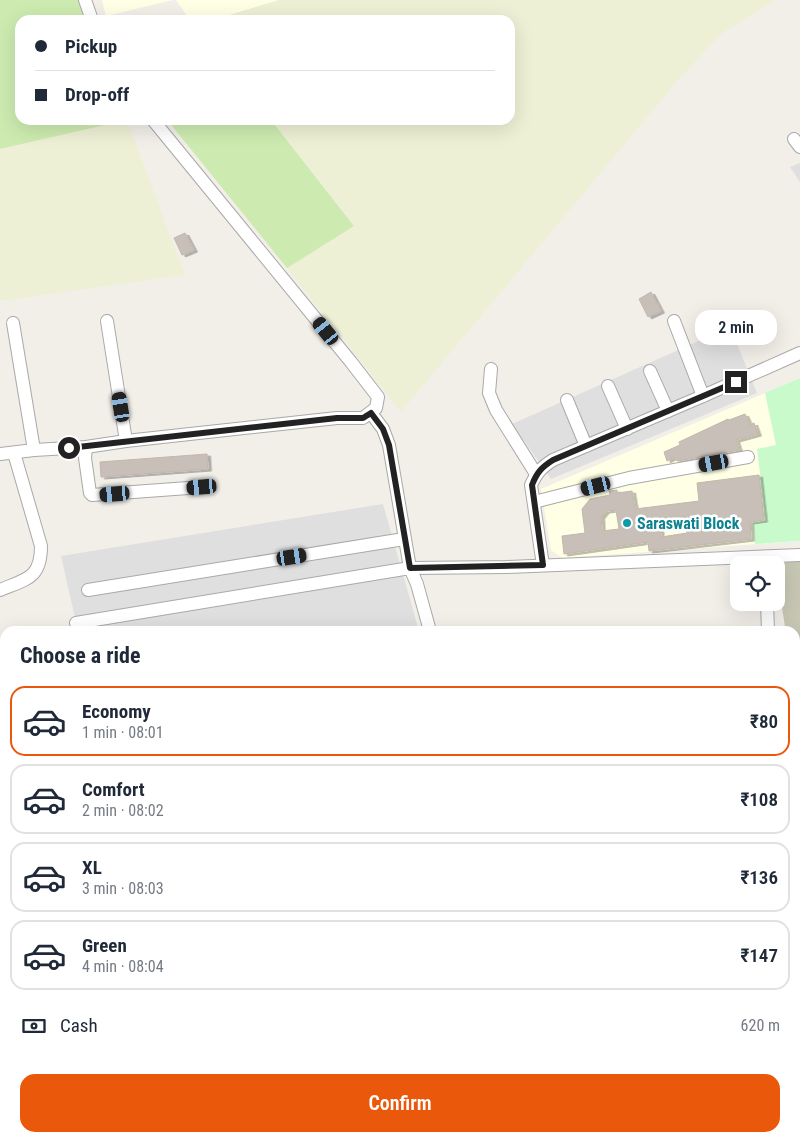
<!DOCTYPE html>
<meta charset="utf-8">
<style>
body{margin:0;font-family:"Roboto Condensed",sans-serif;background:#f6f6f7;color:#1f2937;height:100vh;display:flex;flex-direction:column;font-size:19px;white-space:nowrap}
*{box-sizing:border-box;margin:0}
p{font-size:16px;color:#747a83}
.icon{flex:none;width:28px;height:28px;fill:none;stroke:currentColor;stroke-width:2;stroke-linecap:round;stroke-linejoin:round}
.map{position:relative;flex:1;overflow:hidden}
.drawer{position:absolute;left:0px;top:626px;width:800px;height:516px;display:flex;flex-direction:column;background:#fff;border-radius:15px 15px 0 0;box-shadow:0 5px 20px #0002}
.drawer>*{flex:none}
.top-card{position:absolute;left:15px;top:15px;width:500px;height:110px;border-radius:15px;box-shadow:0 5px 20px #0002;display:grid;align-content:center;height:110px;padding:0 20px;background:#fff}
.controls{position:absolute;left:730px;top:556px;display:grid;gap:10px}
.controls a{display:grid;place-items:center;width:55px;height:55px;border-radius:10px;background:#fff;box-shadow:0 5px 20px #0002;font-size:25px}
.end{position:absolute;width:22px;height:22px;margin:-11px;border:6px solid #222;background:#fff;box-shadow:0 0 0 2px #fff}
.from{border-radius:50%}
.bubble{position:absolute;height:35px;border-radius:15px;background:#fff;box-shadow:0 5px 20px #0002;font-size:16px;font-weight:600;line-height:35px;text-align:center}
.car{position:absolute;width:15px;height:30px;margin:-15px -8px;border-radius:6px;box-shadow:0 0 4px 1px #0007;background:linear-gradient(#222 24%,#8ab4d8 0 40%,#222 0 76%,#8ab4d8 0 86%,#222 0)}
.top-card b{display:flex;align-items:center;gap:18px;height:48px;font-size:19px}
.top-card b+b{border-top:1px solid #e0e1e3}
.top-card i{width:12px;height:12px;background:#1f2937}
ul{padding:0;list-style:none}
li{display:flex;align-items:center;gap:15px;height:70px;margin:0 10px 8px;padding:0 10px;border:2px solid #e0e1e3;border-radius:15px}
li div{flex:1}
li b{display:block;font-size:19px}
li em{font-style:normal;font-weight:600}
li.on{border-color:#ea580c}
li>.icon{width:45px;height:45px;stroke-width:1.5}
h2{padding:0 20px;font-size:22px;line-height:60px}
.pay{display:flex;align-items:center;gap:12px;height:55px;padding:0 20px;font-size:19px}
.pay p{margin-inline-start:auto}
.action{display:flex;gap:10px;margin-top:auto;padding:10px 20px}
.action a{flex:1;height:58px;border-radius:15px;background:#ea580c;color:#fff;font-size:20px;font-weight:600;line-height:58px;text-align:center}
.map>svg:first-child{display:block}
.residential{fill:#e0dfdf}
.education{fill:#ffffe5}
.construction{fill:#c7c7b4}
.farmland{fill:#eef0d5}
.grass{fill:#cdebb0}
.park{fill:#c8facc}
.building{fill:#c7bfb8;stroke:#c4b6ab;fill-rule:evenodd;filter:url(#shadow)}
.lines{fill:none;stroke-linecap:round;stroke-linejoin:round}
.minor-casing{stroke:#a9a9a9;stroke-width:14}
.minor{stroke:#fff;stroke-width:12}
.route{stroke:#222;stroke-width:6}
.culture-dot{fill:#0f9aa8;stroke:#fff;stroke-width:2}
.labels{text-anchor:middle;stroke-width:5;stroke-linejoin:round;paint-order:stroke}
.culture-label{font-size:16px;font-weight:bold;fill:#0d838f;stroke:#fff;text-anchor:start}
</style>
<div class="map">
<svg width="800" height="1142" viewBox="0 0 800 1142">
<defs>
<filter id="shadow"><feDropShadow dx="3.5" dy="2" stdDeviation="0" flood-color="#0004"/></filter>
</defs>
<rect width="100%" height="100%" fill="#f2efe9"/>
<g class="residential">
<polygon points="800,163 800,182 790,167"/>
<polygon points="730,327 757,393 551,479 512,424"/>
<polygon points="383,504 419,631 78,631 61,556"/>
<rect x="546" y="1138" width="158" height="4"/>
</g>
<g class="education">
<polygon points="102,0 173,0 106,16"/>
<polygon points="176,0 279,0 213,20 190,20"/>
<polygon points="800,378 800,541 562,558 551,550 541,489"/>
</g>
<g class="construction">
<polygon points="800,560 800,849 797,752 795,751 795,631 742,631 785,627 775,562"/>
<polygon points="795,932 800,932 800,1129 795,1131"/>
<polygon points="704,1138 782,1138 772,1142 704,1142"/>
</g>
<g class="farmland">
<polygon points="279,0 775,0 721,34 678,80 401,412 287,268 354,225 271,120 510,120 510,20 213,20"/>
<polygon points="127,120 185,275 0,301 0,149"/>
</g>
<g class="grass">
<polygon points="0,0 80,0 88,20 20,20 20,120 127,120 0,149"/>
<polygon points="271,120 354,226 287,268 168,121"/>
</g>
<polygon class="park" points="800,378 800,541 755,544 753,523 766,521 757,449 776,445 765,393"/>
<g class="building">
<polygon points="185,233 194,250 182,255 174,238"/>
<polygon points="651,292 661,311 648,317 639,299"/>
<polygon points="745,414 750,425 754,423 758,434 736,440 739,450 677,461 674,457 667,461 664,452 680,445 679,442 728,419 729,420"/>
<polygon points="207,454 208,469 101,477 100,462"/>
<path d="M759,475L764,520L750,522L751,539L649,551L648,542L564,554L562,536L585,533L582,509L590,499L610,495L609,491L617,490V493L632,491L635,509L699,501L697,483ZM616,510L619,529L602,531L601,517L606,511ZM685,516L687,533L661,537L659,519Z"/>
</g>
<g class="lines">
<g class="minor-casing">
<g id="minor">
<polyline points="85,0 92,20"/>
<polyline points="794,139 800,147"/>
<polyline points="107,321 126,441"/>
<polyline points="674,321 703,396"/>
<polyline points="13,323 34,450"/>
<polyline points="491,369 489,393 496,410 536,474"/>
<polyline points="650,371 668,411"/>
<polyline points="608,386 627,429"/>
<polyline points="567,400 586,446"/>
<polyline points="371,413 383,429 389,445 410,568 506,567 800,555"/>
<polyline points="86,447 85,458 90,493 92,495 202,487"/>
<polyline points="0,454 34,450 86,447 126,441 337,418 363,418 376,408 378,397 351,362 153,120"/>
<polyline points="534,502 629,478 748,457"/>
<path d="M543,565L531,485C537,472 542,467 553,460L703,396L800,353"/>
<path d="M0,590C26,579 41,579 41,546L14,453"/>
<polyline points="88,590 404,539"/>
<polyline points="767,602 768,631"/>
<polyline points="76,623 410,568 417,584 430,631"/>
<polyline points="0,686 5,685"/>
<polyline points="0,809 5,808"/>
<polyline points="0,852 5,852"/>
<polyline points="0,884 5,883"/>
<polyline points="0,985 1,984"/>
<polyline points="443,1142 451,1140"/>
<polyline points="557,1142 557,1138"/>
<polyline points="678,1142 678,1138"/>
</g>
</g>
<use href="#minor" class="minor"/>
</g>
<g class="lines">
<path class="route" d="M69,448L337,418H363L371,413L383,429L389,445L410,568L543,565L532,485C537,472 542,467 553,460L736,382"/>
</g>
<circle class="culture-dot" cx="627" cy="523" r="5"/>
<g class="labels">
<g class="culture-label">
<text x="637" y="529">Saraswati Block</text>
</g>
</g>
</svg>
<div class="controls">
<a><svg class="icon" aria-label="locate" viewBox="0 0 24 24"><circle cx="12" cy="12" r="6"/><path d="M12 2v4M12 18v4M2 12h4M18 12h4"/></svg></a>
</div>
<i class="end from" style="left:69px;top:448px"></i>
<i class="end" style="left:736px;top:382px"></i>
<div class="bubble" style="left:695px;top:310px;width:82px">2 min</div>
<i class="car" style="left:326px;top:331px;rotate:321deg"></i>
<i class="car" style="left:121px;top:407px;rotate:351deg"></i>
<i class="car" style="left:714px;top:463px;rotate:260deg"></i>
<i class="car" style="left:596px;top:486px;rotate:256deg"></i>
<i class="car" style="left:202px;top:487px;rotate:265deg"></i>
<i class="car" style="left:115px;top:494px;rotate:265deg"></i>
<i class="car" style="left:292px;top:557px;rotate:81deg"></i>
<div class="top-card">
<b><i class="from"></i>Pickup</b>
<b><i></i>Drop-off</b>
</div>
<section class="drawer">
<h2>Choose a ride</h2>
<ul>
<li class="on"><svg class="icon" aria-label="car" viewBox="0 0 24 24"><path d="M5 17H2v-5l4-1 3-4h7l3 4 3 1v5h-3M9 17h6M6 11h13"/><circle cx="7" cy="17" r="2"/><circle cx="17" cy="17" r="2"/></svg><div><b>Economy</b><p>1 min · 08:01</p></div><em>₹80</em></li>
<li><svg class="icon" aria-label="car" viewBox="0 0 24 24"><path d="M5 17H2v-5l4-1 3-4h7l3 4 3 1v5h-3M9 17h6M6 11h13"/><circle cx="7" cy="17" r="2"/><circle cx="17" cy="17" r="2"/></svg><div><b>Comfort</b><p>2 min · 08:02</p></div><em>₹108</em></li>
<li><svg class="icon" aria-label="car" viewBox="0 0 24 24"><path d="M5 17H2v-5l4-1 3-4h7l3 4 3 1v5h-3M9 17h6M6 11h13"/><circle cx="7" cy="17" r="2"/><circle cx="17" cy="17" r="2"/></svg><div><b>XL</b><p>3 min · 08:03</p></div><em>₹136</em></li>
<li><svg class="icon" aria-label="car" viewBox="0 0 24 24"><path d="M5 17H2v-5l4-1 3-4h7l3 4 3 1v5h-3M9 17h6M6 11h13"/><circle cx="7" cy="17" r="2"/><circle cx="17" cy="17" r="2"/></svg><div><b>Green</b><p>4 min · 08:04</p></div><em>₹147</em></li>
</ul>
<div class="pay"><svg class="icon" aria-label="cash" viewBox="0 0 24 24"><path d="M3 7h18v10H3z"/><circle cx="12" cy="12" r="2"/></svg>Cash<p>620 m</p></div>
<div class="action"><a>Confirm</a></div>
</section>
</div>
